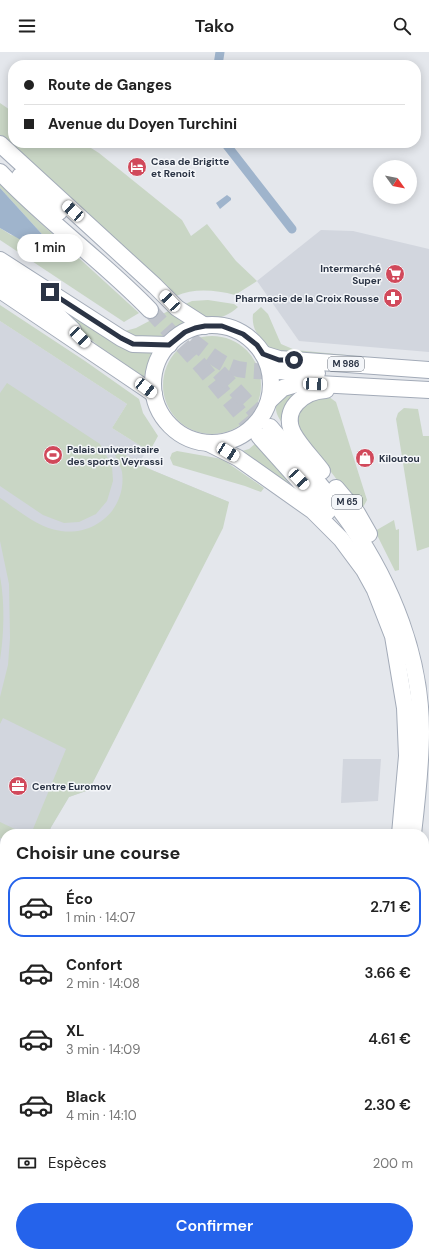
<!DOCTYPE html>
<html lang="fr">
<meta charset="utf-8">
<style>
body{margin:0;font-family:"DM Sans",sans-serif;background:#f2f2f2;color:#222;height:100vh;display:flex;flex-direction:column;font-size:15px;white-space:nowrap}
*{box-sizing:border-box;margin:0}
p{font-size:13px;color:#767676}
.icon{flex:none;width:22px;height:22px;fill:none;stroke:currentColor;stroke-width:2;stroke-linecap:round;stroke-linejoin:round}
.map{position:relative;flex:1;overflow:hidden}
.panel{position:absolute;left:0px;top:777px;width:429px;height:428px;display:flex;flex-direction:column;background:#fff;border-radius:16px 16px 0 0;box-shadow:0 2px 10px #0003}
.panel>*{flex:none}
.guide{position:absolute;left:8px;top:8px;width:413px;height:88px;border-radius:16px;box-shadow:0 2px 10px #0003;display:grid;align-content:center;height:88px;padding:0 16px;background:#fff}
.needle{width:26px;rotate:123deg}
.controls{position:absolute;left:373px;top:108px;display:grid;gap:8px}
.controls a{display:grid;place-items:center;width:44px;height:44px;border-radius:50%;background:#fff;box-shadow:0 2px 10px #0003;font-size:20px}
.end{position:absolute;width:18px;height:18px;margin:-9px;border:5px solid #2b3445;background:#fff;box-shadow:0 0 0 2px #fff}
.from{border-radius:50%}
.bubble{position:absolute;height:28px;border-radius:14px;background:#fff;box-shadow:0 2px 10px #0003;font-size:13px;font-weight:600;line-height:28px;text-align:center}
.car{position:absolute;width:12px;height:24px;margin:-12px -6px;border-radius:5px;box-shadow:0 0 3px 1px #0007;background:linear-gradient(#fff 24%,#345 0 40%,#fff 0 76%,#345 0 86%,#fff 0)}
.guide b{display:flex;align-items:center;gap:14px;height:38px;font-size:15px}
.guide b+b{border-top:1px solid #e0e0e0}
.guide i{width:10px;height:10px;background:#222}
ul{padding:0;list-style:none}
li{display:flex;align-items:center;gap:12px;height:60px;margin:0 8px 6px;padding:0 8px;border:2px solid transparent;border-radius:16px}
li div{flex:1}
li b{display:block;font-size:15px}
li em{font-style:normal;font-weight:600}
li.current{border-color:#2563eb}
li>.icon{width:36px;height:36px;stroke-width:1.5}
h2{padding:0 16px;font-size:18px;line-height:48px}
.pay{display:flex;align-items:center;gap:10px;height:44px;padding:0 16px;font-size:15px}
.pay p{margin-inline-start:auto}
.cta{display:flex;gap:8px;margin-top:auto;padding:8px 16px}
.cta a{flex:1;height:46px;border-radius:24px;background:#2563eb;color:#fff;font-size:16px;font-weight:600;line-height:46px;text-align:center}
header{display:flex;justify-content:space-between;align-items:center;height:52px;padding:0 16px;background:#fff;font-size:18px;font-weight:600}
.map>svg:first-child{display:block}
.built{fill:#d2d6de}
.green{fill:#c9d6c5}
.water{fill:#9fb4cc}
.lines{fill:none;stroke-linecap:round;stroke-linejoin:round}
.canal{stroke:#9fb4cc;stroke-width:9}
.primary-tunnel{stroke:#bfc3cb;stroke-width:16;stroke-dasharray:16 8;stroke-linecap:butt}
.primary-casing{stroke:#a3abb8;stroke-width:18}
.primary{stroke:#fff;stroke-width:16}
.route{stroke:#2b3445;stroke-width:5}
.labels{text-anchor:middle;stroke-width:3;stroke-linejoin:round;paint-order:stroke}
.shield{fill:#f4f6f9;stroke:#676e7b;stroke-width:1}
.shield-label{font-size:9px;font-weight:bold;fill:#2b3445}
.poi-label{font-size:10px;font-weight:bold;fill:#2b3445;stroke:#f4f6f9;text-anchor:start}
</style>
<header><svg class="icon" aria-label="menu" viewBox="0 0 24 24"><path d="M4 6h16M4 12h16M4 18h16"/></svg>Tako<svg class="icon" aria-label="search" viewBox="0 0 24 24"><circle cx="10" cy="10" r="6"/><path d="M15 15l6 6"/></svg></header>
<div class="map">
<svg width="429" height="1205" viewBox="0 0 429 1205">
<rect width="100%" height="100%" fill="#e4e7ec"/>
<g class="built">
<polygon points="321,178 353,179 429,197 429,300 299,289 257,229"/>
<polygon points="0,269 127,352 112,376 147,398 139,411 147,416 229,450 169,577 89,738 69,745 51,775 50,782 5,782 5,1162 0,1165"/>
<polygon points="343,707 381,707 378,749 341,751"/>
</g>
<g class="green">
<path d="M0,51L13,60V91H83L99,101L182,168L191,184L207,172L236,209L257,229L235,243C215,238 194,236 176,244C130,200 84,157 36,116C24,105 14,90 0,83Z"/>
<polygon points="0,129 35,166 139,261 124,270 0,188 0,176 11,183 50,191 0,136"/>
<path d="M208,248L234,252L238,255C218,273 204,266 183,253L192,249Z"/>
<polygon points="51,250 153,299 144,325 97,293"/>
<polygon points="0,253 85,309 139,347 143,361 158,384 152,395 147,398 112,376 127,352 0,269"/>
<path d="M261,255L268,262L281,292L295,298L429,311H380L273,298C261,288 251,279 253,262Z"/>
<polygon points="172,257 187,271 161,285 148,289 124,282 125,279 136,276"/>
<circle cx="212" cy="333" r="49"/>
<polygon points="7,331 100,392 112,414 113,429 107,449 96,462 79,470 64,471 43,463 0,434 0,341"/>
<path d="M299,337L283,372C267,351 281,345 299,337Z"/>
<polygon points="325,342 336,350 367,448 361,459 318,403 300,384 296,369 304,351"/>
<polygon points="404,356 418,357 423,384 429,384 429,495 417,499 396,367 398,361"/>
<polygon points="256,391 312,448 235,401 249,397"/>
<path d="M119,399L147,416L229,450L223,476L89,738L69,745L50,777V782H31L66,697L3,666L0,672V645L8,613L10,586L9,532L0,489V446C18,458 38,476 61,479C96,484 127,456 122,420C121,415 117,409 115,403Z"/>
<polygon points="177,399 222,407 264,436 261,440 245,434 173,413 170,406 172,401"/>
<polygon points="394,468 396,478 399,477 399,518 395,519 375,479"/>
<path d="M0,524C5,552 4,581 0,608Z"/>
<polygon points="0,770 19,779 17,782 5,782 5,788 0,786"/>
<polygon points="0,858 5,860 5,921 0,931"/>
<polygon points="0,982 5,985 5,1025 0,1066"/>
<rect x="424" y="1132" width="5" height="45"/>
<polygon points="5,1137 5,1162 0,1165 0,1138"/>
<polygon points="227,1200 357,1200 377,1201 377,1205 227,1205"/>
</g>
<g class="water">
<polygon points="0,136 50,191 54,203 53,204 47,203 0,176"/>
<polygon points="227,143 231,146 231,148 220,157 216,151"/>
</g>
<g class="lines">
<g class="canal">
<polyline points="218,13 220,0"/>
<polyline points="225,91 292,177"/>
</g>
<g class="primary-tunnel">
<polyline points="150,258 202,315 259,384"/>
<path d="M191,288C228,317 231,320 278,319"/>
<polyline points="219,320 270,375"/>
</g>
<g class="primary-casing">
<g id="primary">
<polyline points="0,92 155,234 177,256 205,274"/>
<path d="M0,120C47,170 103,209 150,258"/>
<polyline points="20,124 37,142 59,160"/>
<polyline points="0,208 121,286 133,292 169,293"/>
<polyline points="0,223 51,257 73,278"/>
<polyline points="0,238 154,342"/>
<circle cx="212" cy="332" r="59"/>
<polyline points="263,302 279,307 429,318"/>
<polyline points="278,319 317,321"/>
<polyline points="269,349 283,336 300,331 429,338"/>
<path d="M270,375C297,407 327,438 351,473C392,533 421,605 421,679C421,714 417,748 413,782"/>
<polyline points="259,384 327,460"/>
<polyline points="208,391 238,406 313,459 341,487 364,518 375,538 393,584 405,656 407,704 400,782"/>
<path d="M322,419C313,407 300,394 293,381C281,357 304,339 326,338"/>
<polyline points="336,436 357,461 369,482"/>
<polyline points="424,1028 429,1081"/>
<polyline points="424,1123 429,1122"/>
<polyline points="424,1187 428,1205"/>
</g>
</g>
<use href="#primary" class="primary"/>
</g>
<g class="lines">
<polyline class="route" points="50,240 121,286 133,292 169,293 185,280 195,276 205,274 222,274 243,282 257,293 263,302 279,308 294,308"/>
</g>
<defs>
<g id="hotel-disc" transform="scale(1)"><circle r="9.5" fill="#d1495b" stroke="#f4f6f9"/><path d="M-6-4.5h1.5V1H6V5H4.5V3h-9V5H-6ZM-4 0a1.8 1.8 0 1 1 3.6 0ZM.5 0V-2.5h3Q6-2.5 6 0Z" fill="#fff"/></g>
<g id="supermarket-disc" transform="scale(1)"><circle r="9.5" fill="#d1495b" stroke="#f4f6f9"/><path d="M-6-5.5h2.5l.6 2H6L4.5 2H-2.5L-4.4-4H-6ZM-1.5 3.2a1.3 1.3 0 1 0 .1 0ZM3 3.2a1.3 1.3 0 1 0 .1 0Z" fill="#fff"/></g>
<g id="pharmacy-disc" transform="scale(1)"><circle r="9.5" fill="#d1495b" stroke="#f4f6f9"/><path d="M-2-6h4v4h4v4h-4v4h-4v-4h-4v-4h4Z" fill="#fff"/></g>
<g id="stadium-disc" transform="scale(1)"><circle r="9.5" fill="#d1495b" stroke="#f4f6f9"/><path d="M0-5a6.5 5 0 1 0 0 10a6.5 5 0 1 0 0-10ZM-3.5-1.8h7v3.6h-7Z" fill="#fff"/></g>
<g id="shop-disc" transform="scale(1)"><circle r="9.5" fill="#d1495b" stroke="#f4f6f9"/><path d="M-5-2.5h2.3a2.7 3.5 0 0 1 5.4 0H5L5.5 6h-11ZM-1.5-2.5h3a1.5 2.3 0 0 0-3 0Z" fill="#fff"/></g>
<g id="office-disc" transform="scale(1)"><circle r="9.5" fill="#d1495b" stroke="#f4f6f9"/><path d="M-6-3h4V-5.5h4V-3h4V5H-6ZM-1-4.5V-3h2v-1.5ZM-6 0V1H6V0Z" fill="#fff"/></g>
</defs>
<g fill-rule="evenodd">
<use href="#hotel-disc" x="137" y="115"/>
<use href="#supermarket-disc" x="395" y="222"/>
<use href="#pharmacy-disc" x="393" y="246"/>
<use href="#stadium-disc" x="53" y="403"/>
<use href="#shop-disc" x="365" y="406"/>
<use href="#office-disc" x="18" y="734"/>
</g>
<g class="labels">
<g class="shield">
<rect x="328" y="305" width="36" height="14" rx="3"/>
<rect x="332" y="443" width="30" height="14" rx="3"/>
</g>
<g class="shield-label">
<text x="346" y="315">M 986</text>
<text x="347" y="453">M 65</text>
</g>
<g class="poi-label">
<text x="151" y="113">Casa de Brigitte<tspan x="151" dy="12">et Renoit</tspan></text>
<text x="381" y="220" text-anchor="end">Intermarché<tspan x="381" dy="12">Super</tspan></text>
<text x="379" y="250" text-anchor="end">Pharmacie de la Croix Rousse</text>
<text x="67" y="401">Palais universitaire<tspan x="67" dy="12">des sports Veyrassi</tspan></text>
<text x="379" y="410">Kiloutou</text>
<text x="32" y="738">Centre Euromov</text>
</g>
</g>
</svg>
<div class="controls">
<a><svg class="needle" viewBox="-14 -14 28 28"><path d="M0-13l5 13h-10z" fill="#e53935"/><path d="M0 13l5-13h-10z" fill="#767676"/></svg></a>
</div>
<i class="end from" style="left:294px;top:308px"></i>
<i class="end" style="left:50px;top:240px"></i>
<div class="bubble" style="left:17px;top:182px;width:66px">1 min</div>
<i class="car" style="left:73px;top:159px;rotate:312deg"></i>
<i class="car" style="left:170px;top:249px;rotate:317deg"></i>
<i class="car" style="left:80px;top:285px;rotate:135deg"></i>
<i class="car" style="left:315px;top:332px;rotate:93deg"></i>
<i class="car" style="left:146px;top:336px;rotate:128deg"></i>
<i class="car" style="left:228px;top:400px;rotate:122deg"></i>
<i class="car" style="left:299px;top:427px;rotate:137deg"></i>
<div class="guide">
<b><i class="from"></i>Route de Ganges</b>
<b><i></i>Avenue du Doyen Turchini</b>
</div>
<section class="panel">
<h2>Choisir une course</h2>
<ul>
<li class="current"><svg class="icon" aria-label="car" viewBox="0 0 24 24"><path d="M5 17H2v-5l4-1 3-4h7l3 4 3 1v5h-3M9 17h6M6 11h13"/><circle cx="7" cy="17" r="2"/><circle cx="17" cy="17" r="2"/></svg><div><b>Éco</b><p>1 min · 14:07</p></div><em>2.71 €</em></li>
<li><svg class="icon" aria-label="car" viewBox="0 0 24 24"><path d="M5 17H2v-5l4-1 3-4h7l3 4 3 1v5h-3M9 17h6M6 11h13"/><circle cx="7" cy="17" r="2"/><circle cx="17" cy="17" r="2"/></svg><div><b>Confort</b><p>2 min · 14:08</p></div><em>3.66 €</em></li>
<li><svg class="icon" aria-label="car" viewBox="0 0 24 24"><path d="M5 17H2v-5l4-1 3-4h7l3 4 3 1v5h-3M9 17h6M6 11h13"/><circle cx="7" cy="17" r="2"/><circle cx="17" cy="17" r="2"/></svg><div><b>XL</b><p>3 min · 14:09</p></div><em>4.61 €</em></li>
<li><svg class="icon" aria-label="car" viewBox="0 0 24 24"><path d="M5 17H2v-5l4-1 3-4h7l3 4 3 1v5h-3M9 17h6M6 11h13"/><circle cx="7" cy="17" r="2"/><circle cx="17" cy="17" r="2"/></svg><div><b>Black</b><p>4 min · 14:10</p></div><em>2.30 €</em></li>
</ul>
<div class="pay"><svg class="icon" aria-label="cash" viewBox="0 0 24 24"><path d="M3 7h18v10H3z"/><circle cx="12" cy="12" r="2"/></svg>Espèces<p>200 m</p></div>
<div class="cta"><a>Confirmer</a></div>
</section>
</div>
